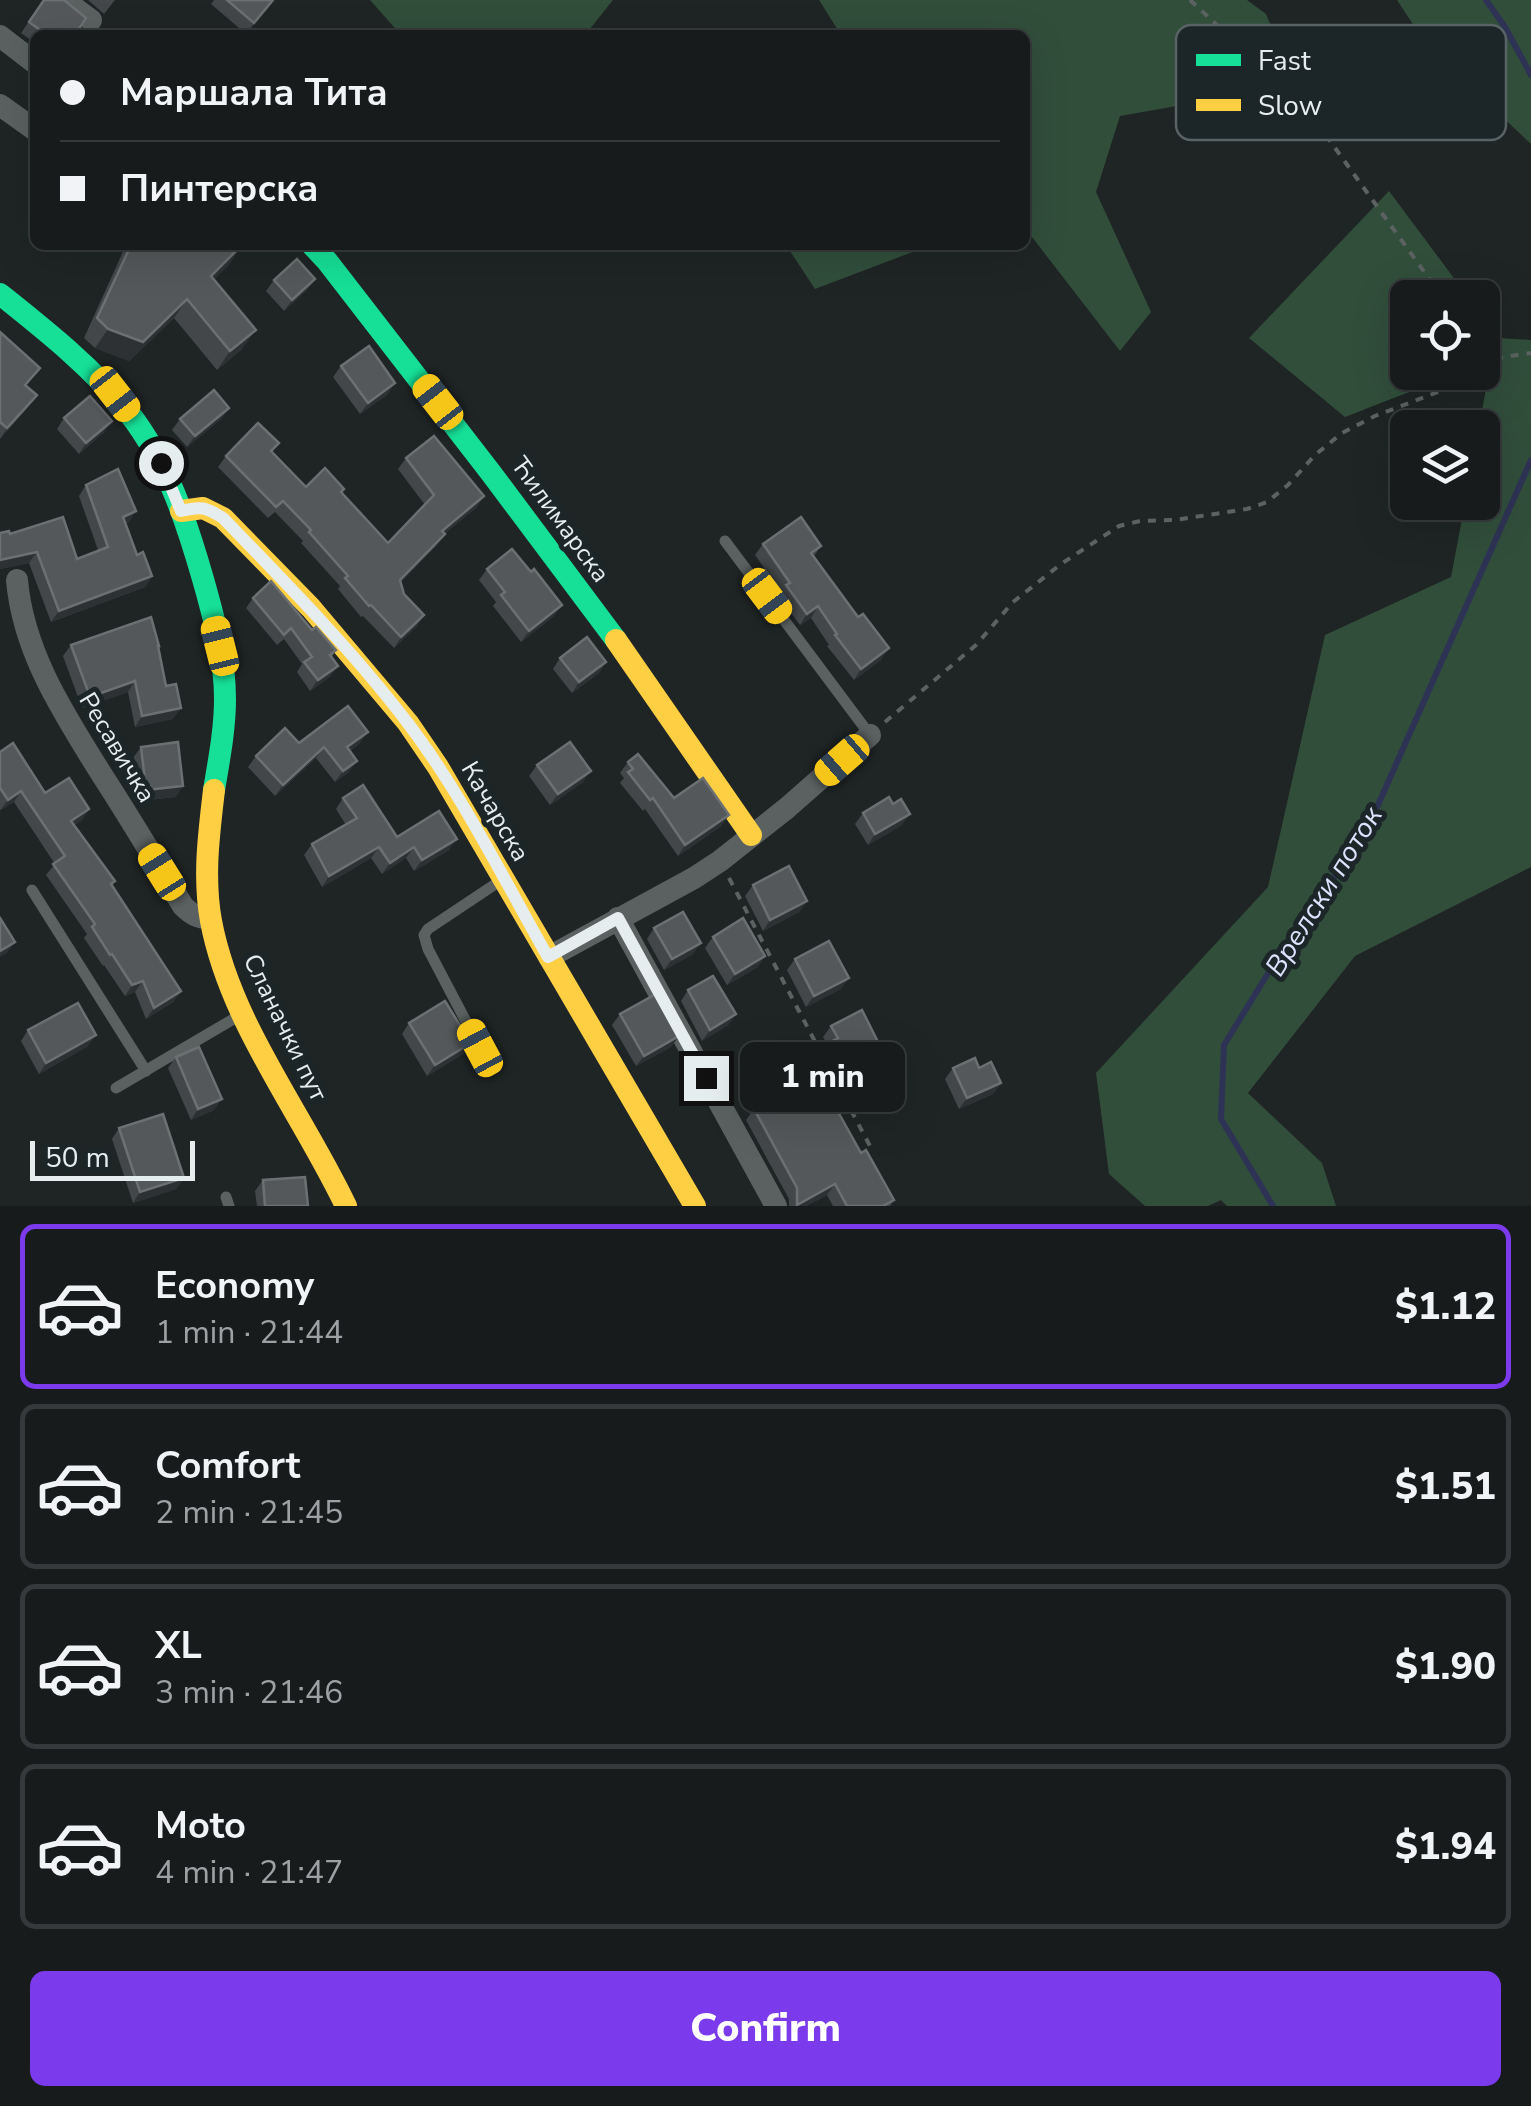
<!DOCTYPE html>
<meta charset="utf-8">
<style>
body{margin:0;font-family:"Nunito Sans",sans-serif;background:#242829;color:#f1f3f6;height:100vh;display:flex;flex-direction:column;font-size:38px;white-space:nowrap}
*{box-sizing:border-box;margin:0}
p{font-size:32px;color:#9ea1a3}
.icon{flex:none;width:55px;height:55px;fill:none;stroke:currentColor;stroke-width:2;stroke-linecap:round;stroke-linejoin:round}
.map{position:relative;height:1206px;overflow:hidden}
.panel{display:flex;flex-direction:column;background:#171b1c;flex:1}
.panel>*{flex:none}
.top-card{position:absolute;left:30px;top:30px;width:1000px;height:220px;border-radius:15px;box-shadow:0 10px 40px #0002,0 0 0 2px #36393b;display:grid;align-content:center;height:220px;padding:0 30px;background:#171b1c}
.buttons{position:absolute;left:1390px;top:280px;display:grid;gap:20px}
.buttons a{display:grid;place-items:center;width:110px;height:110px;border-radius:15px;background:#171b1c;box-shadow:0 10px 40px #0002,0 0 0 2px #36393b;font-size:50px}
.scale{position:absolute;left:30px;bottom:25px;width:165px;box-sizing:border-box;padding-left:10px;border:5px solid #e6edef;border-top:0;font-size:28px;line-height:35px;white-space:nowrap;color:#e6edef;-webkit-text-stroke:8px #1c2628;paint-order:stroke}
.end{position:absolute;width:45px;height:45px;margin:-22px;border:12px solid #e6edef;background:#111;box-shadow:0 0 0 5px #111}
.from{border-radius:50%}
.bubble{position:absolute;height:70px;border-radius:15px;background:#171b1c;box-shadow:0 10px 40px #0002,0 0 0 2px #36393b;font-size:32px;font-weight:800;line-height:70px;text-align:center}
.car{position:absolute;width:30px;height:60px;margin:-30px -15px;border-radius:12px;box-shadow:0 0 8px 2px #0007;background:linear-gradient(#f5c518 24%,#345 0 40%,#f5c518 0 76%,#345 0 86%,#f5c518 0)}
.top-card b{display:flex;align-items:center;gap:35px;height:95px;font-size:38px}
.top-card b+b{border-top:2px solid #36393b}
.top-card i{width:25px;height:25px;background:#f1f3f6}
ul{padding:18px 0 0;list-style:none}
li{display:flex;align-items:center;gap:30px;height:165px;margin:0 20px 15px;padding:0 10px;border:5px solid #36393b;border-radius:15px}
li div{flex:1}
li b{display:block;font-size:38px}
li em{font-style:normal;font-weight:800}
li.on{border-color:#7c3aed}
li>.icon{width:90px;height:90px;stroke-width:1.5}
.button{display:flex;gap:20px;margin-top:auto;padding:20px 30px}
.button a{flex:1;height:115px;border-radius:15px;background:#7c3aed;color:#fff;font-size:40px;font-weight:800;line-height:115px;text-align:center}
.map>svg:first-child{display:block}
.green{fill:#314e3b}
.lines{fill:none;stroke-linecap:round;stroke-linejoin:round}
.stream{stroke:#2e3355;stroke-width:6}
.path{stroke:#5c6262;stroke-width:4;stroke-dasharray:8 8;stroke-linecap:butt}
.lane{stroke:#5a6160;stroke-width:11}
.street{stroke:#5a6160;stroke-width:22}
.fast{stroke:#16e098;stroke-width:22}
.slow{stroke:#ffcf43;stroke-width:22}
.wall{fill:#434749}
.shaded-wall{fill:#2d3133}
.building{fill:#55585a;stroke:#6c7072;stroke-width:2.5}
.route{stroke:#e6edef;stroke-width:12}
.labels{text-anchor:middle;stroke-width:10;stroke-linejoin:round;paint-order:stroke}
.street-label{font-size:25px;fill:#e6edef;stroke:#1c2628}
.water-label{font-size:28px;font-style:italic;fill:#dde3fe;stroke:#1c2628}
.key{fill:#1c2628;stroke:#596264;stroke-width:2.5}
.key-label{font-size:28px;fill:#e6edef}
</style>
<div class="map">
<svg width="1531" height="1206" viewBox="0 0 1531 1206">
<rect width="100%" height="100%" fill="#1f2425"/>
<g class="green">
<polygon points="370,0 613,0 585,35 401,35"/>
<polygon points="819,0 1247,0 1266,14 1296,85 1120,116 1096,192 1151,312 1120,351 1025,228 1025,35 841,35"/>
<polygon points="1397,0 1531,0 1531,144 1428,47"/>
<polygon points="1389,191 1468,297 1408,298 1408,372 1458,373 1345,417 1249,338"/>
<polygon points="786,245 931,245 815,289"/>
<polygon points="1483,317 1498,338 1531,340 1531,867 1355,956 1248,1093 1322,1163 1336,1206 1227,1206 1221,1200 1208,1206 1145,1206 1109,1174 1096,1073 1268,887 1325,635 1451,577 1465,503 1482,502 1482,428 1479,427 1491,361 1483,363"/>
</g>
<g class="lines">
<g class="stream">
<polyline points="1486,0 1505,27 1531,75"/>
<polyline points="1273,1206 1221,1119 1224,1045 1275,962 1366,832 1531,460"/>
</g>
<g class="path">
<polyline points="1190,0 1307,109 1443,298"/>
<polyline points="1482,348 1491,359"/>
<polyline points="1482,367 1491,359 1531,353"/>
<polyline points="885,722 976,645 1013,602 1061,564 1119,526 1140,521 1175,520 1247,509 1267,502 1288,485 1315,455 1342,433 1375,416 1464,382 1476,372"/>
<polyline points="729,878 820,1051"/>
<polyline points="836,1082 870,1146"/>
</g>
<g class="lane">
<polyline points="725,541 870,735"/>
<polyline points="32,890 146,1071"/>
<polyline points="480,1048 428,949 424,935 428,929 500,881"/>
<polyline points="116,1088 242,1014"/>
<polyline points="226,1197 229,1206"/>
</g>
<g class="street">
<polyline points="64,0 91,20"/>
<polyline points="0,36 35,63"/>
<polyline points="0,105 35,130"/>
<path d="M17,580C23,652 64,714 102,775C130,818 156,862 183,906C192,915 198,918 210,918"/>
<polyline points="618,918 776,1206"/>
<polyline points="549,957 694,878 720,861 787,808 870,735"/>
</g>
<g class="fast">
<polyline points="312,245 327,261 491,473 616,640"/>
<path d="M0,294C45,330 92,367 129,413C167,462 186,520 203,579C214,618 225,658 225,699C225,729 219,760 214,790"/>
</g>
<g class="slow">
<polyline points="181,511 203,508 223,518 311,608 408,723 438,767 695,1206"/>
<polyline points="616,640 751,835"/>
<path d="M214,790C209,833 203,877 211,921C230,1023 302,1113 346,1206"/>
</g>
</g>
<g class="wall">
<polygon points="44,0 75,35 35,35 35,43 21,33"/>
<polygon points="88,0 115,0 104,14"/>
<polygon points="214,0 273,0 246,34 211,4"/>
<polygon points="126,245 240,245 241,246 228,266 214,279 242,349 217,370 174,318 129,361 95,348 84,338"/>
<polygon points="315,279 307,290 284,311 266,291 274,280"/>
<polygon points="0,332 40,368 26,386 29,406 0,439"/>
<polygon points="341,366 388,394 360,414 333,377"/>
<polygon points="229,408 221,419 187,447 172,430 180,419"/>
<polygon points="64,418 104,432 79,454 57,429"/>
<polygon points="272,453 306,487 342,493 388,543 425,505 398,469 406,458 477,507 444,534 437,545 401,582 404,594 417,626 394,648 363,616 361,617 338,589 340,586 301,543 303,541 275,512 268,518 218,467 226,456"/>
<polygon points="86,485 129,522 125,524 137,555 152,576 145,587 51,622 29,563 0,569 0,533 10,534 77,559 98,550 79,496"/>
<polygon points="763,544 821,546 814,556 881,660 854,680 827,646 829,645 811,618 800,625 778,596 781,592 755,555"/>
<polygon points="487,569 531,572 554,616 521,642 493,606 496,602 479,580"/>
<polygon points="253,598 312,630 336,650 332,657 331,676 310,691 297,672 302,664 284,639 277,645 246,608"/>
<polygon points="71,645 158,648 173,719 135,727 128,692 82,708 63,656"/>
<polygon points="560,658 606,662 599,673 572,693 553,669"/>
<polygon points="299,743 360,743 350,751 349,772 335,782 316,758 275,796 248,767 256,756"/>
<polygon points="141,747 176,797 138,801 133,758"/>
<polygon points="0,752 45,793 89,809 82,820 74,825 115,881 112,886 181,991 173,1002 146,1019 135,992 125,996 104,965 103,966 84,938 87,934 46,875 55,864 14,802 0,810"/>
<polygon points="628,762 674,798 729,815 721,826 678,856 645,809 643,811 620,783 624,778 620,773"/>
<polygon points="537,765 583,782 550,805 529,776"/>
<polygon points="343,798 397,837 449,850 414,871 406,858 382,874 371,858 322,887 304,855 312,844 346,825 336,809"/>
<polygon points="863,813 902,825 868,845 855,824"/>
<polygon points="753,885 807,901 799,912 763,931 745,896"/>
<polygon points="654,928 693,954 664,970 647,939"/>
<polygon points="713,937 758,967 727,985 705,948"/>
<polygon points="795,959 841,989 806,1007 787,970"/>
<polygon points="688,990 736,1014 728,1025 702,1041 681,1001"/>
<polygon points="620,1014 679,1036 671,1047 636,1066 612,1025"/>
<polygon points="409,1023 471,1043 463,1054 427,1076 402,1034"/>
<polygon points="831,1026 884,1054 876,1065 829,1088 831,1090 828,1094 861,1153 894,1200 890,1206 833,1206 827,1195 806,1206 789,1206 789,1199 746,1120 754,1109 779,1095 771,1081 779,1070 827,1044 823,1037"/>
<polygon points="28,1030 88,1046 39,1074 21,1041"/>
<polygon points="176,1057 214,1110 191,1120 168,1068"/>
<polygon points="953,1068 979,1068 1001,1083 993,1094 959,1109 945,1079"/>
<polygon points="119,1128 184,1178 176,1189 133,1203 112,1139"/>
<polygon points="263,1180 308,1206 257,1206 255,1191"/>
</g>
<g class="shaded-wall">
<polygon points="241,246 228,266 198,295 211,276"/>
<polygon points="315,279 307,290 284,311 292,300"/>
<polygon points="187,299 174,318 129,361 95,348 108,329"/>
<polygon points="256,330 242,349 217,370 230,351"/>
<polygon points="395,383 388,394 360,414 368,403"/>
<polygon points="37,395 29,406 0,439 7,428"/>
<polygon points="229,408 221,419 187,447 195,436"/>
<polygon points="112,421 104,432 79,454 86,443"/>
<polygon points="484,496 477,507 434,542 442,531"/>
<polygon points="136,511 129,522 115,528 123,517"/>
<polygon points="445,534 437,545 393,591 400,580"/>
<polygon points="37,552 29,563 0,569 0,560"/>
<polygon points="152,576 145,587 51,622 59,611"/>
<polygon points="562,605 554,616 521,642 529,631"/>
<polygon points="818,606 811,618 800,625 807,614"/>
<polygon points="424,615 417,626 394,648 401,637"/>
<polygon points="889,648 881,660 854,680 861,669"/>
<polygon points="606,662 599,673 572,693 579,682"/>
<polygon points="338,666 331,676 310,691 318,680"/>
<polygon points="135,681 128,692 82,708 90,697"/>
<polygon points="181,708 173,719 135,727 142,716"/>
<polygon points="368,732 360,743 340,758 347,747"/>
<polygon points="324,747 316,758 275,796 283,785"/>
<polygon points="357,761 349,772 335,782 343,771"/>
<polygon points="591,771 583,782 550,805 558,794"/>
<polygon points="183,786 176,797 138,801 146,790"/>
<polygon points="21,791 14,802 0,811 8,800"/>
<polygon points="89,809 82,820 63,832 71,821"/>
<polygon points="910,814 902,825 868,845 875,834"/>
<polygon points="729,815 721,826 678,856 685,845"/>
<polygon points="457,839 449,850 414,871 422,860"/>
<polygon points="379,847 371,858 322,887 329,876"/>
<polygon points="414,847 406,858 382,874 390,863"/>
<polygon points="807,901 799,912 763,931 770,920"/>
<polygon points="15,942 7,953 0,957 0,951"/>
<polygon points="701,943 693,954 664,970 672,959"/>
<polygon points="765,956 758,967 727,985 735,974"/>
<polygon points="849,978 841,989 806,1007 814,996"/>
<polygon points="143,981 135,992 125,996 132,985"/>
<polygon points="181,991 173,1002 146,1019 154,1008"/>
<polygon points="736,1014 728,1025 702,1041 710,1030"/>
<polygon points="96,1035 88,1046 39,1074 46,1063"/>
<polygon points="679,1036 671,1047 636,1066 644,1056"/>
<polygon points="471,1043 463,1054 427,1076 435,1065"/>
<polygon points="884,1054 876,1065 819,1093 826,1082"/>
<polygon points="1001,1083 993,1094 959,1109 967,1098"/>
<polygon points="222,1099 214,1110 191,1120 198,1109"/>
<polygon points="184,1178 176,1189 133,1203 140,1192"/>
<polygon points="835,1184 827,1195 806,1206 796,1206"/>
</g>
<g class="building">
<polygon points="44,0 64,0 86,18 75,35 47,35 29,22"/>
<polygon points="227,0 273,0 254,23"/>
<polygon points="131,245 240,245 241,246 211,276 256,330 230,351 187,299 143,342 108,329 97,318"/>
<polygon points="297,259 315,279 292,300 274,280"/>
<polygon points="0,332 40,368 25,385 37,395 7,428 0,422"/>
<polygon points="369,346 395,383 368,403 341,366"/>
<polygon points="214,390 229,408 195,436 180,419"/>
<polygon points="90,396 112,421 86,443 64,418"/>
<polygon points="258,423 279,443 271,451 306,487 325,468 344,489 341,492 388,543 434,495 406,458 434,436 484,496 442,531 445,534 400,580 404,594 424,615 401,637 371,605 369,606 345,578 348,576 309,532 311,530 283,501 276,507 226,456"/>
<polygon points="118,469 136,511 123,517 137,555 143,552 152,576 59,611 37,552 0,560 0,533 9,531 10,534 63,517 77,559 108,547 86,485"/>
<polygon points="801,517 821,546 811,553 858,617 863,614 889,648 861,669 835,635 837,634 818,606 807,614 786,585 790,583 763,544"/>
<polygon points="512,549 531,572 534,569 562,605 529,631 501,595 505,592 487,569"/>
<polygon points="271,581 312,630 316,627 336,650 330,655 338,666 318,680 304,662 312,657 291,628 284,635 253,598"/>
<polygon points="151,617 159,646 158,646 166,686 176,684 181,708 142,716 135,681 90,697 71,645"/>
<polygon points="587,637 606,662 579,682 560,658"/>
<polygon points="348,706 368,732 347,747 357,761 343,771 324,747 283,785 256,756 285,728 299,743"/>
<polygon points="178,742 183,786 146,790 141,747"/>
<polygon points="570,742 591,771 558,794 537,765"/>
<polygon points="13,743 45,793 69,778 89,809 71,821 115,881 111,884 181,991 154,1008 143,981 132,985 112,954 110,955 92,927 95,924 53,864 65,856 21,791 8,800 0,788 0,752"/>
<polygon points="638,754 674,798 703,778 729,815 685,845 653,798 650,800 628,772 633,769 628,762"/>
<polygon points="363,785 397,837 439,811 457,839 422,860 414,847 390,863 379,847 329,876 312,844 357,818 343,798"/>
<polygon points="889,797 893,804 901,799 910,814 875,834 863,813"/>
<polygon points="789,866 807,901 770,920 753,885"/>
<polygon points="683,912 701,943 672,959 654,928"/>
<polygon points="0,918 15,942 0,951"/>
<polygon points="743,918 765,956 735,974 713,937"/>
<polygon points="829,941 849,978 814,996 795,959"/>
<polygon points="713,976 736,1014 710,1030 688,990"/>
<polygon points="656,994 679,1036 644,1056 620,1014"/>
<polygon points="445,1001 471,1043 435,1065 409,1023"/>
<polygon points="78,1003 96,1035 46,1063 28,1030"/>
<polygon points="862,1010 884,1054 826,1082 831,1090 827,1092 861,1153 866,1150 894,1200 883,1206 847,1206 835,1184 797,1205 797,1188 754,1109 790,1090 779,1070 838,1038 831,1026"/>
<polygon points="199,1047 222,1099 198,1109 176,1057"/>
<polygon points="975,1058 979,1068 991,1062 1001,1083 967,1098 953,1068"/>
<polygon points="163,1114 184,1178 140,1192 119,1128"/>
<polygon points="305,1177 308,1206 265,1206 263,1180"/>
</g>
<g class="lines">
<path class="route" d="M161,463L181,511C201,506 206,507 223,518C287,584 351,649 407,722C462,794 503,878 548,957L618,918L706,1078"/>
</g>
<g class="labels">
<g class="street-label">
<text transform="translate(561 519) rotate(54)" y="9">Ћилимарска</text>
<text transform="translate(118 747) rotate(59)" y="9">Ресавичка</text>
<text transform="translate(496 811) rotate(60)" y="9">Качарска</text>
<text transform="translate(286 1027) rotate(64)" y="9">Сланачки пут</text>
</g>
<g class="water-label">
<text transform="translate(1323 891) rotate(-58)" y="10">Врелски поток</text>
</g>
</g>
<rect x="1176" y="25" width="330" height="115" rx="15" class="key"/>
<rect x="1196" y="54" width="45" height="12" fill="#16e098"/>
<rect x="1196" y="99" width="45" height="12" fill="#ffcf43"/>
<g class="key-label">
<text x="1258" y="70">Fast</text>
<text x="1258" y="115">Slow</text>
</g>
</svg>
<div class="buttons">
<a><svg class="icon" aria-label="locate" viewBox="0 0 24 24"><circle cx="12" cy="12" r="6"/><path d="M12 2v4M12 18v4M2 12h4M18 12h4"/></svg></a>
<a><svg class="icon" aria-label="layers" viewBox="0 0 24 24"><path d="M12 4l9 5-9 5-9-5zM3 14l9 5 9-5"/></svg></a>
</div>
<div class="scale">50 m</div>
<i class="end from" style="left:161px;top:463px"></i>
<i class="end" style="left:706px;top:1078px"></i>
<div class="bubble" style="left:740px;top:1042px;width:165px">1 min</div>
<i class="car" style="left:115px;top:394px;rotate:142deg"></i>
<i class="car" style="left:438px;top:402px;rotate:322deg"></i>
<i class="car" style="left:767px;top:596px;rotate:143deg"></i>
<i class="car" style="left:220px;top:646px;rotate:346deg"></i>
<i class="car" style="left:842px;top:760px;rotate:229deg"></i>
<i class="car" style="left:162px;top:872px;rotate:328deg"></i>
<i class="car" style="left:480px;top:1048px;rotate:332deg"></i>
<div class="top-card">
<b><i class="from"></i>Маршала Тита</b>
<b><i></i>Пинтерска</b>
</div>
</div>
<section class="panel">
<ul>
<li class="on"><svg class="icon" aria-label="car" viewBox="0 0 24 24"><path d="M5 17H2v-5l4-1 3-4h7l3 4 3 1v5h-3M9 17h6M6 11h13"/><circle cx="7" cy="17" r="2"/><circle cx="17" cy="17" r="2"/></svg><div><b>Economy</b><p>1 min · 21:44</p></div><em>$1.12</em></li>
<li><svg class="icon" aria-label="car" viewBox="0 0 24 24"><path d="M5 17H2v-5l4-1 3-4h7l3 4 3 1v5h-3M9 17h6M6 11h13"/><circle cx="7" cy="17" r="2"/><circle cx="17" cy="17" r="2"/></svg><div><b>Comfort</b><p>2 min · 21:45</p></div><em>$1.51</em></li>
<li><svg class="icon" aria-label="car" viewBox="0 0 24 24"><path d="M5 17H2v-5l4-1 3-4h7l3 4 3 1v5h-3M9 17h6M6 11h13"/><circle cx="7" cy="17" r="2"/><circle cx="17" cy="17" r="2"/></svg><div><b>XL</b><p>3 min · 21:46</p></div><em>$1.90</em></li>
<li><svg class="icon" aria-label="car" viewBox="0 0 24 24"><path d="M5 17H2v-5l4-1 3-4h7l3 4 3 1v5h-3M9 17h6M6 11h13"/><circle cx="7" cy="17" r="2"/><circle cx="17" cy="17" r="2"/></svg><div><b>Moto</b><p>4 min · 21:47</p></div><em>$1.94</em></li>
</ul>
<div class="button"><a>Confirm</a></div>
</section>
